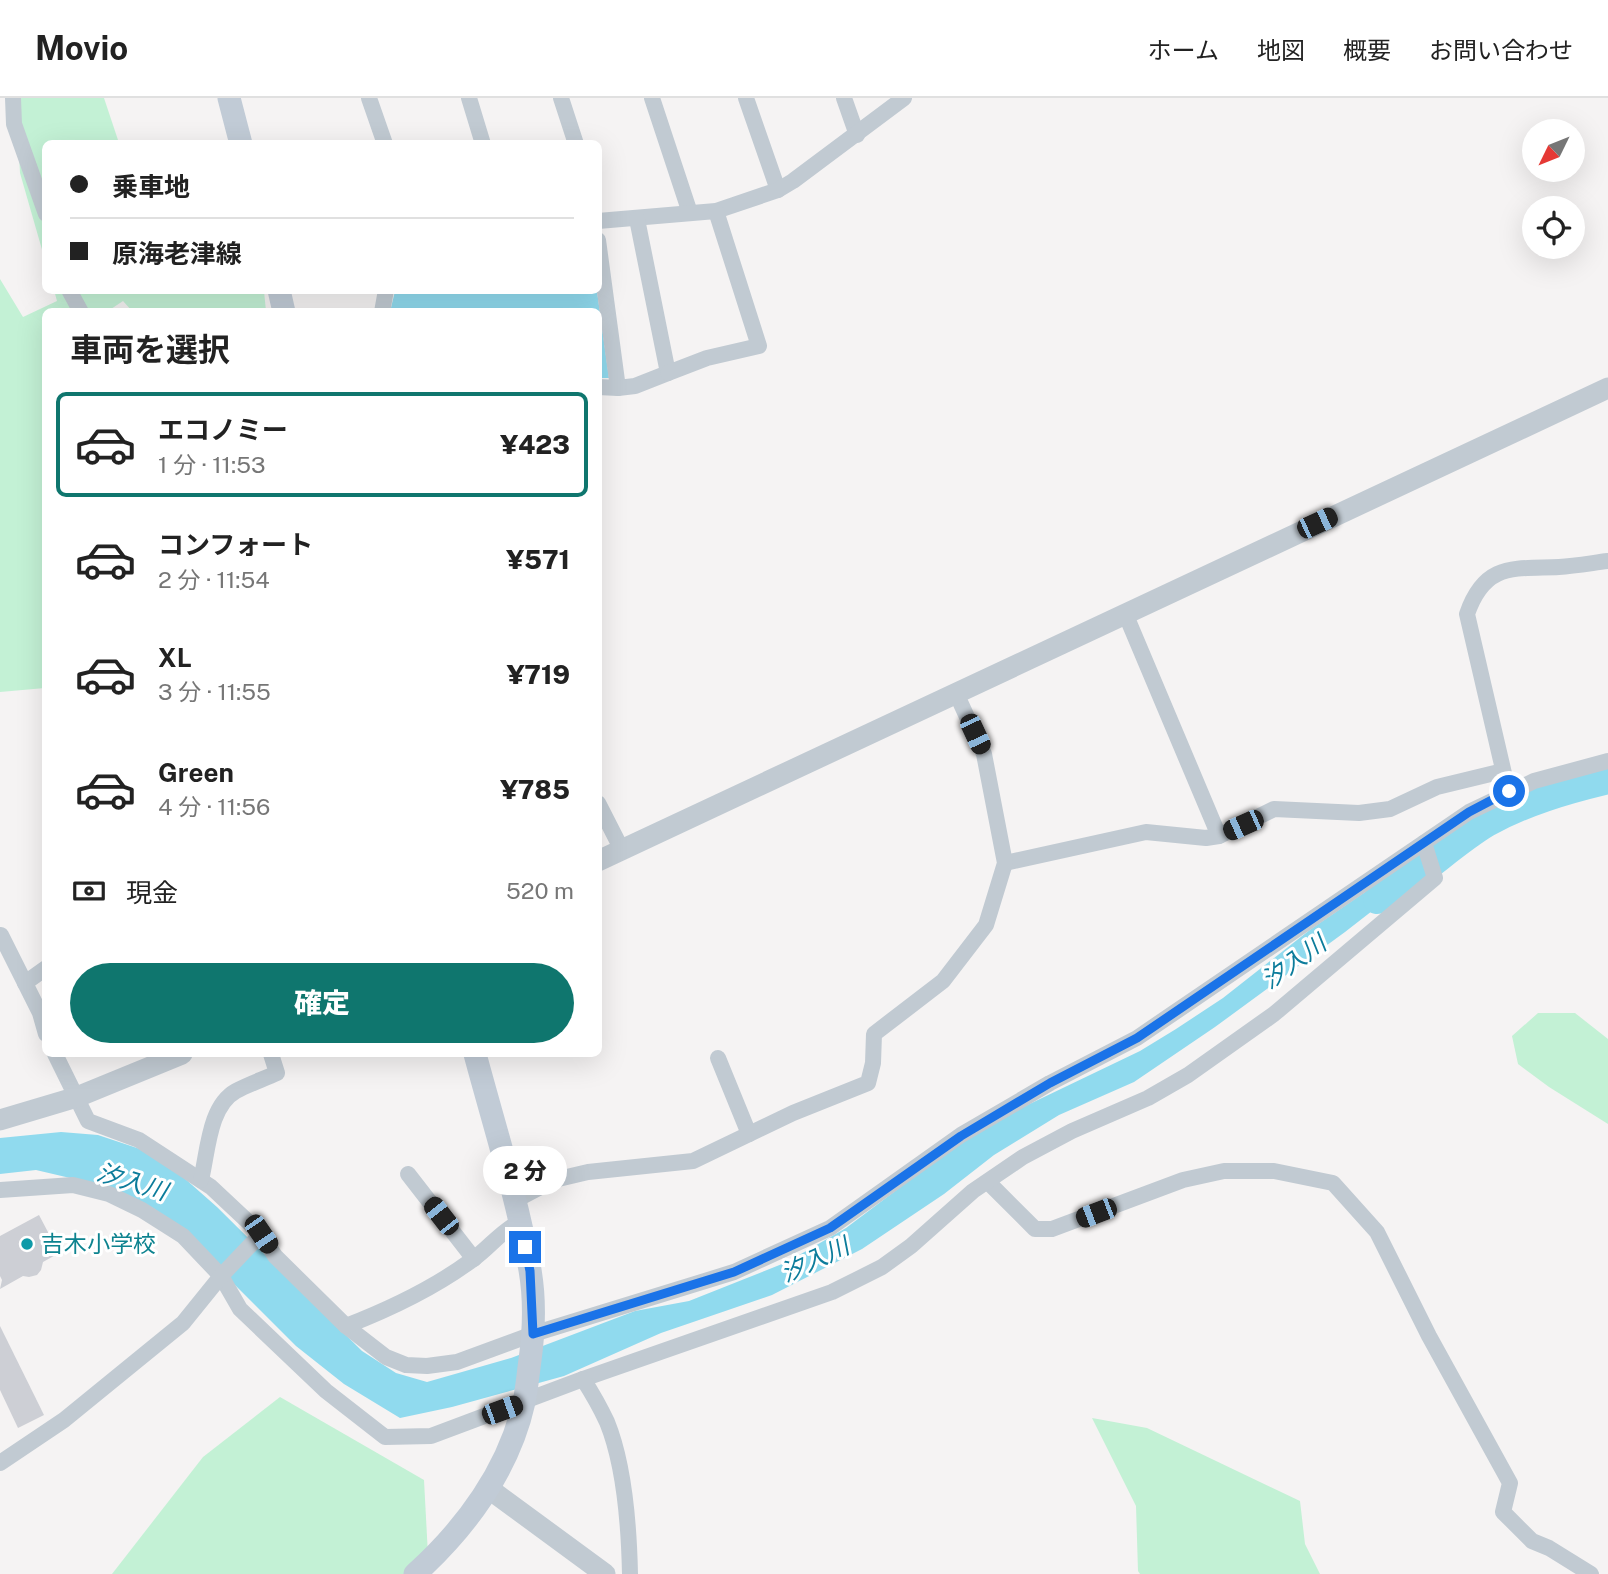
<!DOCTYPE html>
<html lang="ja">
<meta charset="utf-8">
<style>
body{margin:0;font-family:"Public Sans","Noto Sans JP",sans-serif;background:#f2f2f2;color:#222;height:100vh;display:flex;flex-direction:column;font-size:26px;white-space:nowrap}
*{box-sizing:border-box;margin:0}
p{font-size:23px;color:#767676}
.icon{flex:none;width:38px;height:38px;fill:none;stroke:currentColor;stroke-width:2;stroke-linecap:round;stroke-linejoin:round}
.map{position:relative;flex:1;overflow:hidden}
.details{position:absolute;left:42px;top:210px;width:560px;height:749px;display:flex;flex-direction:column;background:#fff;border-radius:10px;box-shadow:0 7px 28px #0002}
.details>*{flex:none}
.hud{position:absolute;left:42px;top:42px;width:560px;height:154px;border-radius:10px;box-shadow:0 7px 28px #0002;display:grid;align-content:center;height:154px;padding:0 28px;background:#fff}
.needle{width:46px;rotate:227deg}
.controls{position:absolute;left:1522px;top:21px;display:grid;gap:14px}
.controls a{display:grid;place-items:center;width:63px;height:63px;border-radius:50%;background:#fff;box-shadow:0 7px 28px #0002;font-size:35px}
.end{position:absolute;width:32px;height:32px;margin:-16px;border:9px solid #1a73e8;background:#fff;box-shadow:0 0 0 4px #fff}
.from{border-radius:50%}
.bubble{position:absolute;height:49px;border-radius:24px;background:#fff;box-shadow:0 7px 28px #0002;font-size:23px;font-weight:800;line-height:49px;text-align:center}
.car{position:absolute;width:21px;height:42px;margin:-21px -10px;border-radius:9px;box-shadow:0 0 5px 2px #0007;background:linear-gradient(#222 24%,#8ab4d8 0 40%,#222 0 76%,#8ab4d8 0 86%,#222 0)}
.hud b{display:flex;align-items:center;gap:24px;height:66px;font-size:26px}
.hud b+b{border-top:2px solid #e0e0e0}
.hud i{width:18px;height:18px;background:#222}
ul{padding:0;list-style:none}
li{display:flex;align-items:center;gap:21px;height:105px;margin:0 14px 10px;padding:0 14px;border:4px solid transparent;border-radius:10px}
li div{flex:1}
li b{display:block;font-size:26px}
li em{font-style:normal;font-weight:800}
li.selected{border-color:#0f766e}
li>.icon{width:63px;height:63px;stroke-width:1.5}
h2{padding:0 28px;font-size:32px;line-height:84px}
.pay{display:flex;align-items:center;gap:18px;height:77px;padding:0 28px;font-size:26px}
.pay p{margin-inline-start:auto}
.action{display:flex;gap:14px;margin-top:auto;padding:14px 28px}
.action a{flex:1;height:80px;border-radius:42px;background:#0f766e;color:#fff;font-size:28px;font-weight:800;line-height:80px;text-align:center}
header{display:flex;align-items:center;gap:42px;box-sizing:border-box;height:98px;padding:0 35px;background:#fff;border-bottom:2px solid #e0e0e0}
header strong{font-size:33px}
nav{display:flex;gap:38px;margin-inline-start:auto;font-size:24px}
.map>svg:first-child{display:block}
.green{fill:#c3f1d5}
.water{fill:#90daee}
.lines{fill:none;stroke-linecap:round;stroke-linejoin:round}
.river{stroke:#90daee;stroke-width:28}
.building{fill:#cdcfd5}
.minor{stroke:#c1cad2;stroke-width:16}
.tertiary{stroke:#c1cad2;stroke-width:21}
.secondary{stroke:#c1cbd6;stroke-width:23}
.route{stroke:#1a73e8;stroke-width:9}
.culture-dot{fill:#0f9aa8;stroke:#fff;stroke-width:2.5}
.labels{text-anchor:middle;stroke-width:6;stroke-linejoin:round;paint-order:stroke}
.culture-label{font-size:23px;fill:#0d838f;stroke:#fff;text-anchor:start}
.water-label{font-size:24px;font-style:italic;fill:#0c7c9b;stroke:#fff}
</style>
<header>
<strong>Movio</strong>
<nav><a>ホーム</a><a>地図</a><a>概要</a><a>お問い合わせ</a></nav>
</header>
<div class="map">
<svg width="1608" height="1476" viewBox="0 0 1608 1476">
<rect width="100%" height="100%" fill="#f5f3f3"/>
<g class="green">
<polygon points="16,0 104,0 119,45 46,46 45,162 20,75"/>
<polygon points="0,181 23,219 57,203 54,192 264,193 266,213 132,213 123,203 108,213 46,214 45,590 0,594"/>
<polygon points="1538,915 1575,915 1608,941 1608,1026 1549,989 1518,966 1512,938"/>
<polygon points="280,1299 424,1382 429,1476 112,1476 203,1359"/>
<polygon points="1092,1320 1147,1330 1300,1403 1305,1446 1320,1476 1140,1476 1138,1473 1136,1408"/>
</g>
<g class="water">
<polygon points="395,193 597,193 609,280 599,280 598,214 390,214"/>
<polygon points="1419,753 1425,765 1390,799 1345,834 1215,929 1134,984 1059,1017 994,1057 944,1096 862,1151 772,1197 661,1235 564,1278 452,1309 400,1320 344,1286 296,1248 220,1172 189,1136 153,1110 100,1087 36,1072 0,1076 0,1040 61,1034 98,1037 140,1051 183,1079 217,1109 362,1253 396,1275 427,1284 511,1260 635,1213 689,1203 787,1164 846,1130 951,1051 1017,1012 1140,953 1176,931 1223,900 1311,831 1390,777"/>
</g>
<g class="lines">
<path class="river" d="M1377,802C1395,790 1414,779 1431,766C1449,752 1467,737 1487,725C1525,704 1566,692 1608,682"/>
</g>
<g class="building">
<polygon points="39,1117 59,1155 43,1164 41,1172 37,1177 29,1179 23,1178 0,1191 2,1182 0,1178 0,1138"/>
<polygon points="0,1228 44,1317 18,1330 0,1292"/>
</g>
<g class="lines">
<g class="minor">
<polyline points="13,0 14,26 46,116"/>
<polyline points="369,0 385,46"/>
<polyline points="469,0 483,46"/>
<polyline points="561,0 576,46"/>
<polyline points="652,0 690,115"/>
<polyline points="746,0 778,92"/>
<polyline points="844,0 857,37"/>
<polyline points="598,123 716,113 778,92 793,83 904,0"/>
<polyline points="598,142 618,290 635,288 668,275 637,121"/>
<polyline points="69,192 81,214"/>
<polyline points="382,214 386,192"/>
<polyline points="668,275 707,260 759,248 716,113"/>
<polyline points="598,289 618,290"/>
<polyline points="1125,515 1219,738"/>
<path d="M1506,684L1467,516C1485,464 1514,471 1559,469C1575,468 1592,465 1608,463"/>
<polyline points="598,705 622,752"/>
<polyline points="1005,765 1146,734 1206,740 1219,738 1274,711 1359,715 1390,711 1437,689 1503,673"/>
<polyline points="1,837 40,915 46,936"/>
<polyline points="25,885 46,870"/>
<polyline points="55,956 88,1023 139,1042 211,1089 261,1136 275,1158 346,1228 386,1259 406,1267 427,1268 457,1264 533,1236 734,1174 830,1130 961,1037 1050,985 1137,940 1469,714 1534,683 1608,663"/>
<polyline points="718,960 749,1036"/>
<polyline points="408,1076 474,1161"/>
<path d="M201,1082C208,1053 209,1008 236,993C249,986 264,981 277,975L271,956"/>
<polyline points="988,1084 1035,1131 1052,1131 1183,1082 1224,1073 1274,1073 1333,1085 1377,1134 1429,1238 1510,1385 1503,1414 1532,1443 1549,1450 1591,1476"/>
<polyline points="0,1092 73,1087 109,1096 142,1112 183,1138 221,1178 240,1211 326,1293 385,1339 431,1338 583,1281 832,1194 882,1169 911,1148 973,1093 1023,1059 1072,1033 1148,1000 1188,977 1274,916 1435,780 1424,745"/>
<polyline points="514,1103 554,1082 588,1074 693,1063 793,1015 868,985 873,965 874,936 943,883 986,827 1005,765 984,656 956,595"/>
<path d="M346,1228C390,1211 434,1190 472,1162C490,1149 498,1136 519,1124"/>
<path d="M583,1281C592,1295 600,1309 607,1324C625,1368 629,1429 630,1476"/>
<polyline points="0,1365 64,1322 183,1225 221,1178 261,1136"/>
</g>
<g class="tertiary">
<polyline points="598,763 1608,290"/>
<polyline points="0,1022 77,999 182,956"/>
<polyline points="488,1390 605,1476"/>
</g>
<g class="secondary">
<polyline points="229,0 241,46"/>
<polyline points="279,192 284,214"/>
<path d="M415,1476C465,1431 509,1372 524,1304C527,1290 528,1276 530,1262C534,1233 535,1201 530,1172C517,1099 494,1027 475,956"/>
</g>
</g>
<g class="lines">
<polyline class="route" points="525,1149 530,1173 533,1236 734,1174 830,1130 961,1038 1050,985 1137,940 1469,714 1509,693"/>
</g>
<circle class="culture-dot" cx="27" cy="1146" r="7"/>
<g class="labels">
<g class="culture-label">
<text x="41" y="1154">吉木小学校</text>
</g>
<g class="water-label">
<text transform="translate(1294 864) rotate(-36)" y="8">汐入川</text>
<text transform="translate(132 1084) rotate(17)" y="8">汐入川</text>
<text transform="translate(815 1162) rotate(-25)" y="8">汐入川</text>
</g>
</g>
</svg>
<div class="controls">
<a><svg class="needle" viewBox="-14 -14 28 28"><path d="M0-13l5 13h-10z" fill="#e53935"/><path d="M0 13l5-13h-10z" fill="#767676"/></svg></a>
<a><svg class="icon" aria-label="locate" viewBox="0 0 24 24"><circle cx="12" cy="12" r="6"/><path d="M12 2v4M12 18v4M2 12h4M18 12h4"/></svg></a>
</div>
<i class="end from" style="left:1509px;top:693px"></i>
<i class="end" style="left:525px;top:1149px"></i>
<div class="bubble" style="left:483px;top:1048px;width:84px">2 分</div>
<i class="car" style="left:1317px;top:425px;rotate:65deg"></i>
<i class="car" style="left:975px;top:636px;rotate:155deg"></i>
<i class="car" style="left:1243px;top:727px;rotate:246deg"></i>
<i class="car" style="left:1096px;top:1115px;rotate:249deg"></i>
<i class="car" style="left:441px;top:1118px;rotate:322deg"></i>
<i class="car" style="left:261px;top:1136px;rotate:146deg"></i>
<i class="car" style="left:502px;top:1312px;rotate:70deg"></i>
<div class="hud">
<b><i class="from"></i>乗車地</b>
<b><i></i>原海老津線</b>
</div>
<section class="details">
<h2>車両を選択</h2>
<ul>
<li class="selected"><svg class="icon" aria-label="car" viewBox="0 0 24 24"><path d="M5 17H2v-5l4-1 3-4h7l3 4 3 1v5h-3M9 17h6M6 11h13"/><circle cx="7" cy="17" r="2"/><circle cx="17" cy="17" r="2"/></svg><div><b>エコノミー</b><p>1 分 · 11:53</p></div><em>¥423</em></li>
<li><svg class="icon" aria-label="car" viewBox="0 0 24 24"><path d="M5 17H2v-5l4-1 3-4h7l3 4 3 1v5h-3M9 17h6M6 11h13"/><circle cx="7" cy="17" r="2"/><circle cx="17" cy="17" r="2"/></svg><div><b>コンフォート</b><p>2 分 · 11:54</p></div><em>¥571</em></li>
<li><svg class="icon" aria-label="car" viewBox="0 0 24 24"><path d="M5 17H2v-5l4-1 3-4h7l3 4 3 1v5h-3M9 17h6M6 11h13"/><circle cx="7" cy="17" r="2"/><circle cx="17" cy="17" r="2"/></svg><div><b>XL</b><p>3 分 · 11:55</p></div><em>¥719</em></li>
<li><svg class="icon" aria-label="car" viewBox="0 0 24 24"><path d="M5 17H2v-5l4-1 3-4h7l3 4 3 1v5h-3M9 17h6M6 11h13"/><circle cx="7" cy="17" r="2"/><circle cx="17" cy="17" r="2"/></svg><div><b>Green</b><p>4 分 · 11:56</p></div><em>¥785</em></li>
</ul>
<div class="pay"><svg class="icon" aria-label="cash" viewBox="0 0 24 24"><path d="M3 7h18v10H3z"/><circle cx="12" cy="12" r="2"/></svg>現金<p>520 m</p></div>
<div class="action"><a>確定</a></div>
</section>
</div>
